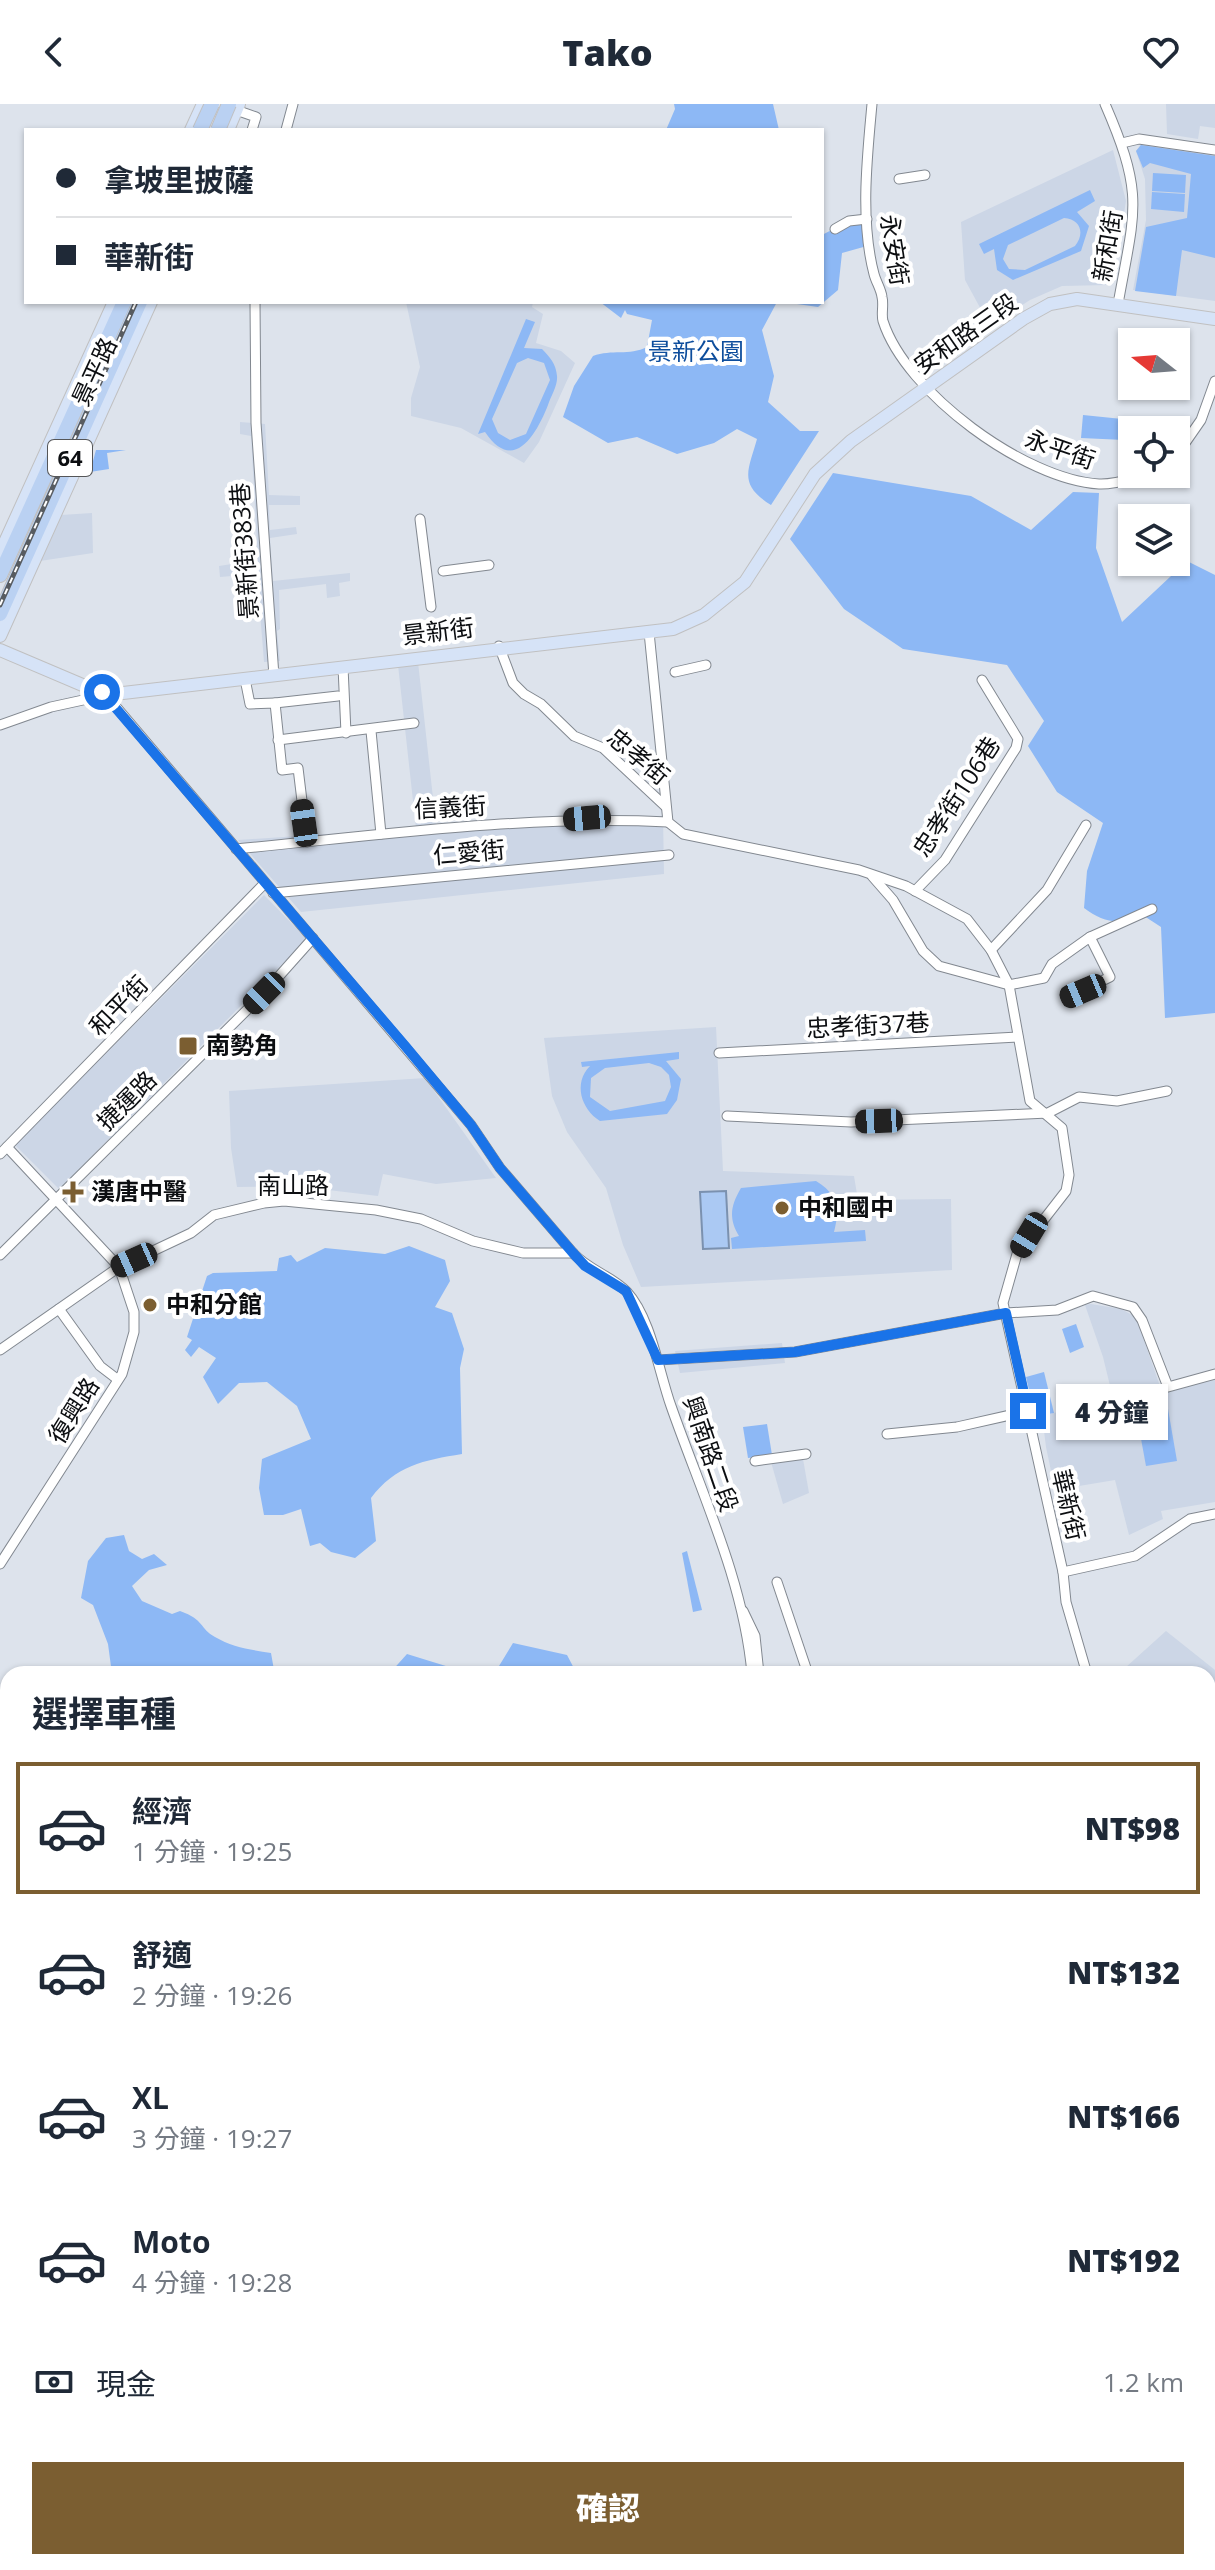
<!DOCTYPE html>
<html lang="zh-TW">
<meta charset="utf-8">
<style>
body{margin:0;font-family:"Open Sans","Noto Sans TC",sans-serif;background:#f6f6f7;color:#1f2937;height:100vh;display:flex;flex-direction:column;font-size:30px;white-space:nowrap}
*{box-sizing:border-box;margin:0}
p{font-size:26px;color:#747a83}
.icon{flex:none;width:44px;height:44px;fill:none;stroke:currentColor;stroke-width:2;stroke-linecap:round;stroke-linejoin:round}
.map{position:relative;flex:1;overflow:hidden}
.side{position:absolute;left:0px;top:1562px;width:1216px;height:904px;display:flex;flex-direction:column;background:#fff;border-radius:24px 24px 0 0;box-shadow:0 2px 6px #0004}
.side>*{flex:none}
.banner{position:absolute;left:24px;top:24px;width:800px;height:176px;border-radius:0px;box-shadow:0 2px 6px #0004;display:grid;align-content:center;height:176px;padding:0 32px;background:#fff}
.needle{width:52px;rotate:287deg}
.controls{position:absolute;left:1118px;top:224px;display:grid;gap:16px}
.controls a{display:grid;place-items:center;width:72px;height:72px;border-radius:0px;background:#fff;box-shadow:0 2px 6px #0004;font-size:40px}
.end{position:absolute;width:36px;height:36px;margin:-18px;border:10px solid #1a73e8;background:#fff;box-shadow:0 0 0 4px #fff}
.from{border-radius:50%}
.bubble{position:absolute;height:56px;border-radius:0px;background:#fff;box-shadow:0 2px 6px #0004;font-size:26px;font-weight:800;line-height:56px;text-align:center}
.car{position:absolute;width:24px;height:48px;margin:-24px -12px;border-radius:10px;box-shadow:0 0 6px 2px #0007;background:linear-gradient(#222 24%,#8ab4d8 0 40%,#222 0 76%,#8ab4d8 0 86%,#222 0)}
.banner b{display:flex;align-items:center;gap:28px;height:76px;font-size:30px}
.banner b+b{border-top:2px solid #e0e1e3}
.banner i{width:20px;height:20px;background:#1f2937}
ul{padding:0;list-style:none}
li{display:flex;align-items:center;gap:24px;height:132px;margin:0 16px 12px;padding:0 16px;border:4px solid transparent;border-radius:0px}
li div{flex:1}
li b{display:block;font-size:30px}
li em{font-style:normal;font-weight:800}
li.on{border-color:#7b5e31}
li>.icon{width:72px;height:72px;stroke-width:1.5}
h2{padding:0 32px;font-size:36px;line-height:96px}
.pay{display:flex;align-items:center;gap:20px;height:88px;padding:0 32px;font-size:30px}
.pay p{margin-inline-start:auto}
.cta{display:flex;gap:16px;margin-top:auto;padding:16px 32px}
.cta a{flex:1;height:92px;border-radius:0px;background:#7b5e31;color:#fff;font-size:32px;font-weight:800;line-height:92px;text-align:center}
header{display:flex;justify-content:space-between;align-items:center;height:104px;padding:0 32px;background:#fff;font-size:36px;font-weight:800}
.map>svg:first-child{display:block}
.built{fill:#ccd6e6}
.green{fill:#8db8f5;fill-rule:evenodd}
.water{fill:#abc9f3;stroke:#7b91af;stroke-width:2}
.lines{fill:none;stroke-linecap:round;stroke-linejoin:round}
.highway-tunnel{stroke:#bec3cb;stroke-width:14;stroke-dasharray:14 7;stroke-linecap:butt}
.minor-casing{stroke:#828890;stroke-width:11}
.major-casing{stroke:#c0c0c1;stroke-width:14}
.highway-casing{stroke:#c0c0c1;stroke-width:16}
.minor{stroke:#fff;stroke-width:9}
.major{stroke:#d6e3f7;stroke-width:12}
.highway{stroke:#bad1f2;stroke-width:14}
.rail-casing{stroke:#585c61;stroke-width:5}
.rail{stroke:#fff;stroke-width:2;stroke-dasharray:6;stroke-linecap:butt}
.highway-bridge-casing{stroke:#c0c0c1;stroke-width:16;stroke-linecap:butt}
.highway-bridge{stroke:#bad1f2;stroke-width:14}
.route{stroke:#1a73e8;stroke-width:10}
.poi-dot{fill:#7b5e31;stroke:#fff;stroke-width:3}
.labels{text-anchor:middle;stroke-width:8;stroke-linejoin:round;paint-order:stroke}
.shield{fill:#fff;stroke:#555658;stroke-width:2}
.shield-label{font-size:22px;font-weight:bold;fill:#0c0e11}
.street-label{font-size:24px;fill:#0c0e11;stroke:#fff}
.park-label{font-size:24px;fill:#0d4d9c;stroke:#fff}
.poi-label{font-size:24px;font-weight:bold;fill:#0c0e11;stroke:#fff;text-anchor:start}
</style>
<header><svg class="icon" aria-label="back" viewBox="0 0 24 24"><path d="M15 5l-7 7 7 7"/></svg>Tako<svg class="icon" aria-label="heart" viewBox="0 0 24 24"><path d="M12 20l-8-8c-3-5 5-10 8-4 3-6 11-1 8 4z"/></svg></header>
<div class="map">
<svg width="1215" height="2466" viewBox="0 0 1215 2466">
<rect width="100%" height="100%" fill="#dde3ec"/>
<g class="built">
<polygon points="1166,0 1215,0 1215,24 1200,22 1198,35 1167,30"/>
<polygon points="1141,40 1215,51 1215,197 1133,186 1146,116 1145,75 1136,47"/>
<polygon points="1113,46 1126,97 1113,176 1107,181 1062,182 1030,196 990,222 965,176 961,118"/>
<polygon points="406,198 533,198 532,203 543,210 536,239 561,247 575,259 539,338 524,359 461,324 411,312 411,294 420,263"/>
<polygon points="240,318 265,320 269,391 300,392 300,401 269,401 270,426 296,423 297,430 270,434 273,477 350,469 350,477 339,479 340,492 327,494 326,480 279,486 280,525 277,527 280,557 264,558 257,470 220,473 219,462 258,456 251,332 240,330"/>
<polygon points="92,409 93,449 40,457 61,411"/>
<polygon points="418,558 436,721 663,712 664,770 301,808 238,736 416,724 398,561"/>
<polygon points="264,791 307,835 59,1085 15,1041"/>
<polygon points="716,923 723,1067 854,1072 858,1096 951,1095 952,1166 641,1183 623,1141 606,1084 567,1028 552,992 544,934"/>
<polygon points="425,974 496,1074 436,1080 383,1070 378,1092 295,1082 237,1083 231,1044 229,987"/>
<polygon points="1091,1200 1121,1205 1136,1213 1162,1288 1215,1276 1215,1398 1161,1407 1163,1415 1129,1431 1115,1376 1055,1386 1046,1343 1042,1311 1114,1298 1103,1253 1085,1201"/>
<polygon points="782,1239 785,1259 680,1269 675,1247"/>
<polygon points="803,1355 809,1389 783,1400 771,1358"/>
<polygon points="1166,1527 1215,1566 1215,1683 1208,1682 1208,1570 1128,1570 1125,1564"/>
<polygon points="8,1667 8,1728 0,1725 0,1693"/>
</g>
<g class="green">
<polygon points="674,0 773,0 779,26 666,26 675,5"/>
<polygon points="1141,41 1215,52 1215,154 1182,146 1176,192 1135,187 1146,123 1187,114 1191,70 1150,59 1143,64 1136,47"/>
<polygon points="1153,69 1186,71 1185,89 1152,87"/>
<path d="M1090,86L1095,97L1077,108L1089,122L1081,147L1013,176L997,166L994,145L984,150L979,140ZM1064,114C1081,115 1085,130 1075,142L1025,166L1009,165L1003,155L1008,141Z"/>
<polygon points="1152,88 1185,90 1184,108 1151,105"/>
<polygon points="865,118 867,142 842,149 838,186 818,203 783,198 822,198 822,131 845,119"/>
<path d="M600,198H777L762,226L774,272L768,298L800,327H819L771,401C738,380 748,367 757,335L737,325L714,339L677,350L637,333L608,339L563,313L574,282L593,252C612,245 629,252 647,243L652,216L627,210L625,206L621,214Z"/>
<path d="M526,215L535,218L524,244L542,245C550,253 556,260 557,272C558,281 551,292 548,301C537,329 514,371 485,328L478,330ZM528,254L544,259L550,276L526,330L510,336L498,329L492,315L517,259Z"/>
<polygon points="1083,311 1132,316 1131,326 1124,336 1081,334"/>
<polygon points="96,346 126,346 107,349 109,365 90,368"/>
<path d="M833,369L971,392L1031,426L1073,388L1099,389L1096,444L1122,518L1187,457L1215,471V909L1165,914L1161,823L1141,810C1121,823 1103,818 1084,804L1087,767L1103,719L1057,688L1028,642L1044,617L1007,561L903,545L844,505L790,435Z"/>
<path d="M679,948V955L666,957L681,975L677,996L667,1010L600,1017C581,1005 573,979 590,962L582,963L581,958ZM649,959L661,963L669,971L671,983L665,997L610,1007L590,993L591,974L605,964Z"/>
<path d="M816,1077C838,1090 840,1105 834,1128L865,1126L866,1137L732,1145L731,1134L739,1132C728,1114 731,1101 741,1084Z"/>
<path d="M409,1142L445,1156L450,1177L435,1203L452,1209L464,1245L460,1264L462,1350C424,1356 395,1362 371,1394L376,1437L355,1454L331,1448L320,1439L310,1442L301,1405L283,1411H264L259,1384L262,1355L311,1335L297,1302L267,1278L239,1279L218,1300L203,1273L216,1254L199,1243L191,1253L185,1246L192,1236L187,1233L207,1172L213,1169L277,1167L279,1154L291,1151L297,1158L325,1144L385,1150Z"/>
<polygon points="1076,1220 1084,1243 1070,1249 1062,1225"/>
<polygon points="1044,1268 1054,1309 1035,1312 1026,1273"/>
<polygon points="1168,1305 1177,1357 1146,1362 1137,1313"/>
<polygon points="767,1320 772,1351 748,1354 743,1323"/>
<path d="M124,1431L129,1447L142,1455L154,1450L167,1461L149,1466L132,1482L142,1497L172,1510L180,1507C205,1516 199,1524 215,1533C232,1543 251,1546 271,1549L274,1566L281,1570H112L108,1540L93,1501L81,1494L88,1457L106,1434Z"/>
<polygon points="687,1447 702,1506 693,1508 682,1449"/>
<polygon points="513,1539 567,1551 577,1570 389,1570 407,1550 462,1567 499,1562"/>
<polygon points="1215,2109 1215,2176 1208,2185 1208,2118"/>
<polygon points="0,2124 5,2127 8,2138 8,2340 0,2346"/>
<polygon points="8,2396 8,2458 138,2458 139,2466 0,2466 0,2399"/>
<polygon points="1215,2405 1215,2466 1075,2466 1076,2458 1208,2458 1208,2411"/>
<polygon points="492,2458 916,2458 909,2466 497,2466"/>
</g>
<polygon class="water" points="726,1087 729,1144 703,1145 700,1088"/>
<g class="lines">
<polyline class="highway-tunnel" points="812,2466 826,2458"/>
<g class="minor-casing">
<g id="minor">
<path d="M872,0C867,54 860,117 874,170C876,178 881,185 882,193C884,201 881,210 883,217C906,289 1026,376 1099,380C1116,381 1137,373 1153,370"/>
<path d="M1105,0C1145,92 1135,105 1118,200"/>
<polyline points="236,6 256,13 252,26"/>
<polyline points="286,26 293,0"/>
<polyline points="1122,39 1139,35 1215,46"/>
<polyline points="899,75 925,71"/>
<polyline points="835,125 849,117 867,115"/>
<polyline points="255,198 256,319 274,572"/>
<polyline points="1176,352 1201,316 1215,277"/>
<polyline points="420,415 431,503"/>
<polyline points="443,467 489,461"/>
<polyline points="649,528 668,718 683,730 859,766 906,782 967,815 991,846 1009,881 1030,997 1062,1024 1069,1071 1066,1087 1017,1150 1003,1199 1063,1468 1066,1498 1087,1570"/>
<polyline points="499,542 513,579 524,590 541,600 574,632 603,644 665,702"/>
<polyline points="343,563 346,629"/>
<polyline points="675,568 706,561"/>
<polyline points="245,575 250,600 275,599 282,666 298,664 307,738"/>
<polyline points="275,599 338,592"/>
<path d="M0,621L51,603L106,591L471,1021L500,1064L573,1149C588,1166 612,1172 627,1188C651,1214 659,1269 671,1302C701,1388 744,1478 752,1570"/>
<polyline points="371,627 381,730"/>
<polyline points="278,636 414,619"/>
<path d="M236,745C380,731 523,711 668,718"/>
<polyline points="872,772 893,796 923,847 939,862 1009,881 1044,874 1052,860 1090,833 1110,873 1067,894"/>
<polyline points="915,787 945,756 1016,644 1018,635 982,576"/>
<polyline points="273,789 669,751"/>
<polyline points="1090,833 1152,805"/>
<polyline points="991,846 1047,786 1086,721"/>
<polyline points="719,949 1018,933"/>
<polyline points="727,1012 851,1018 1048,1009 1079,993 1117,997 1167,987"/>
<polyline points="0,1050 264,780"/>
<polyline points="0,1151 264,889 313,834"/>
<polyline points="59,1205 100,1262 117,1275"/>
<polyline points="0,1246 119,1163 191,1129 214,1111 264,1099 284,1097 376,1106 421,1115 473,1137 523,1149 573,1149"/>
<polyline points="658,1256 795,1248 1006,1209 1057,1206 1093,1192 1133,1203 1142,1216 1168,1283 1215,1270"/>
<polyline points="887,1330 957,1323 1028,1307"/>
<polyline points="755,1357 806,1350"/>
<polyline points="0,1460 122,1270 134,1228 134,1208 119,1163 7,1043"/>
<polyline points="1063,1468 1135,1452 1190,1415 1215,1410"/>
<polyline points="777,1478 808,1570"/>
<polyline points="743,1507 755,1532 759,1570"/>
<polyline points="1208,2305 1215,2304"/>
<polyline points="322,2458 324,2461"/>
<polyline points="379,2458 385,2466"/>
<polyline points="450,2458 454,2466"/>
<polyline points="1030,2466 1031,2458"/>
</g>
</g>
<g class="major-casing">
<g id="major">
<polyline points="191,26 203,0"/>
<polyline points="228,26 239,0"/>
<polyline points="0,449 114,198"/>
<polyline points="0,532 151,198"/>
<polyline points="0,546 106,591 673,525 704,511 745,478 815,370 851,337 1023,215 1050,200 1077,195 1215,215"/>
</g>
</g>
<g class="highway-casing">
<g id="highway">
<polyline points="0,471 124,198"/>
<polyline points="0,510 140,198"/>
<polyline points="1208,2095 1215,2085"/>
<polyline points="1208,2194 1215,2186"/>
<polyline points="926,2466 935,2458"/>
</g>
</g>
<use href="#minor" class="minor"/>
<use href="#major" class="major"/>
<use href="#highway" class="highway"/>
<g class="rail-casing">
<g id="rail">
<polyline points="214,26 225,0"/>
<polyline points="0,501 136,198"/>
</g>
</g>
<use href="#rail" class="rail"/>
<g class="highway-bridge-casing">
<g id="highway-bridge">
<polyline points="200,26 212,0"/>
<polyline points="218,26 229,0"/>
</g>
</g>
<use href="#highway-bridge" class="highway-bridge"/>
</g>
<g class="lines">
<polyline class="route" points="102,588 406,943 471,1021 500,1064 573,1149 585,1162 626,1187 658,1256 795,1248 1006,1209 1028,1307"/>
</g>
<g class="poi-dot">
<rect x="178" y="932" width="20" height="20" rx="4"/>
<path d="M69 1076h8v8h8v8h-8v8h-8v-8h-8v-8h8z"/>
<circle cx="782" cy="1104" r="8"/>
<circle cx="150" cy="1201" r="8"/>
</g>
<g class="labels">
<rect class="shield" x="48" y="336" width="44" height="36" rx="6"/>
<g class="shield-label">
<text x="70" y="362">64</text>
</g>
<g class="street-label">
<text transform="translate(1108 142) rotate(-80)" y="8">新和街</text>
<text transform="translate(894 146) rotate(81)" y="8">永安街</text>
<text transform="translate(966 230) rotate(-35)" y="8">安和路三段</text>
<text transform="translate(95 268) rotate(-65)" y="8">景平路</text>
<text transform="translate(1060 346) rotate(19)" y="8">永平街</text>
<text transform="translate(245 447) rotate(-94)" y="8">景新街383巷</text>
<text transform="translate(438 528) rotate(-7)" y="8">景新街</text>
<text transform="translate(638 653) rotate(40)" y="8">忠孝街</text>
<text transform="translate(957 693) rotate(-57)" y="8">忠孝街106巷</text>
<text transform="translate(450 704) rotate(-3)" y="8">信義街</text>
<text transform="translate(469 749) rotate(-5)" y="8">仁愛街</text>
<text transform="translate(119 902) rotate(-46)" y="8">和平街</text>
<text transform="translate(868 922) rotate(-3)" y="8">忠孝街37巷</text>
<text transform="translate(127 997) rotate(-45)" y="8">捷運路</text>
<text x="293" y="1090">南山路</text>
<text transform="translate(74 1307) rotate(-58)" y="8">復興路</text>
<text transform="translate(710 1350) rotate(71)" y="8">興南路二段</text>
<text transform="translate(1068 1401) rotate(77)" y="8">華新街</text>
</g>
<g class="park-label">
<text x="696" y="256">景新公園</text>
</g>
<g class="poi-label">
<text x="206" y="950">南勢角</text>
<text x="91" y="1096">漢唐中醫</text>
<text x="798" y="1112">中和國中</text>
<text x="166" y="1209">中和分館</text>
</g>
</g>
</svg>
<div class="controls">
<a><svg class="needle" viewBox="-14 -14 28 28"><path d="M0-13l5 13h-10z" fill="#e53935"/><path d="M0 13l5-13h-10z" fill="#747a83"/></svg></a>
<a><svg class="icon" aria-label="locate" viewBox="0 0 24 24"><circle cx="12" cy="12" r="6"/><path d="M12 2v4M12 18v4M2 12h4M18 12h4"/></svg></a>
<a><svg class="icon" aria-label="layers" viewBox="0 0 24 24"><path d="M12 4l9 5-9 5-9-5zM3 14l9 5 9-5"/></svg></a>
</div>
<i class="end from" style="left:102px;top:588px"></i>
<i class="end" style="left:1028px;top:1307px"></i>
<div class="bubble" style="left:1056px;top:1280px;width:112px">4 分鐘</div>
<i class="car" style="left:587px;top:714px;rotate:265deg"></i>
<i class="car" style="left:304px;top:719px;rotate:352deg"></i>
<i class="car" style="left:1083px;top:887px;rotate:247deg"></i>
<i class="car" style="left:264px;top:889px;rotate:225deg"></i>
<i class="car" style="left:879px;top:1017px;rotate:268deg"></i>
<i class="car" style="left:1029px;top:1131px;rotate:211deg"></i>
<i class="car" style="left:134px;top:1156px;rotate:246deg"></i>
<div class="banner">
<b><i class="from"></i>拿坡里披薩</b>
<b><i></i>華新街</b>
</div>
<section class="side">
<h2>選擇車種</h2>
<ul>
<li class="on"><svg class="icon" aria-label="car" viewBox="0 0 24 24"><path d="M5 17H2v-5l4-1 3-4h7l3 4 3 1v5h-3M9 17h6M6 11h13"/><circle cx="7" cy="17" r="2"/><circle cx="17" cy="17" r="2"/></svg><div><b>經濟</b><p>1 分鐘 · 19:25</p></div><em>NT$98</em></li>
<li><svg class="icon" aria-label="car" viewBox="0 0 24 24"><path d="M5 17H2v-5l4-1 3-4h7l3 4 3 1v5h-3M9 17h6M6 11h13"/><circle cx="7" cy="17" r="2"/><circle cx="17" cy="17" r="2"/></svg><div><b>舒適</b><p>2 分鐘 · 19:26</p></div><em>NT$132</em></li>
<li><svg class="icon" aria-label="car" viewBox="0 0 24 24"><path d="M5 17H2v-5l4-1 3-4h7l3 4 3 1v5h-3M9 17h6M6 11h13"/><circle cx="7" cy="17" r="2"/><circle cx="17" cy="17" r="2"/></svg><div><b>XL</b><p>3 分鐘 · 19:27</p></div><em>NT$166</em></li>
<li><svg class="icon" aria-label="car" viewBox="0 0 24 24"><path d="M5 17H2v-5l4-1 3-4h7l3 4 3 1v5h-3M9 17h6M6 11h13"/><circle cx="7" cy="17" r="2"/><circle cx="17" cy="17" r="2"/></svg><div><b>Moto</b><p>4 分鐘 · 19:28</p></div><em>NT$192</em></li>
</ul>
<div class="pay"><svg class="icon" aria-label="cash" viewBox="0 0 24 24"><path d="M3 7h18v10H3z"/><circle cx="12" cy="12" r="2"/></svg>現金<p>1.2 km</p></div>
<div class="cta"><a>確認</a></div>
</section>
</div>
